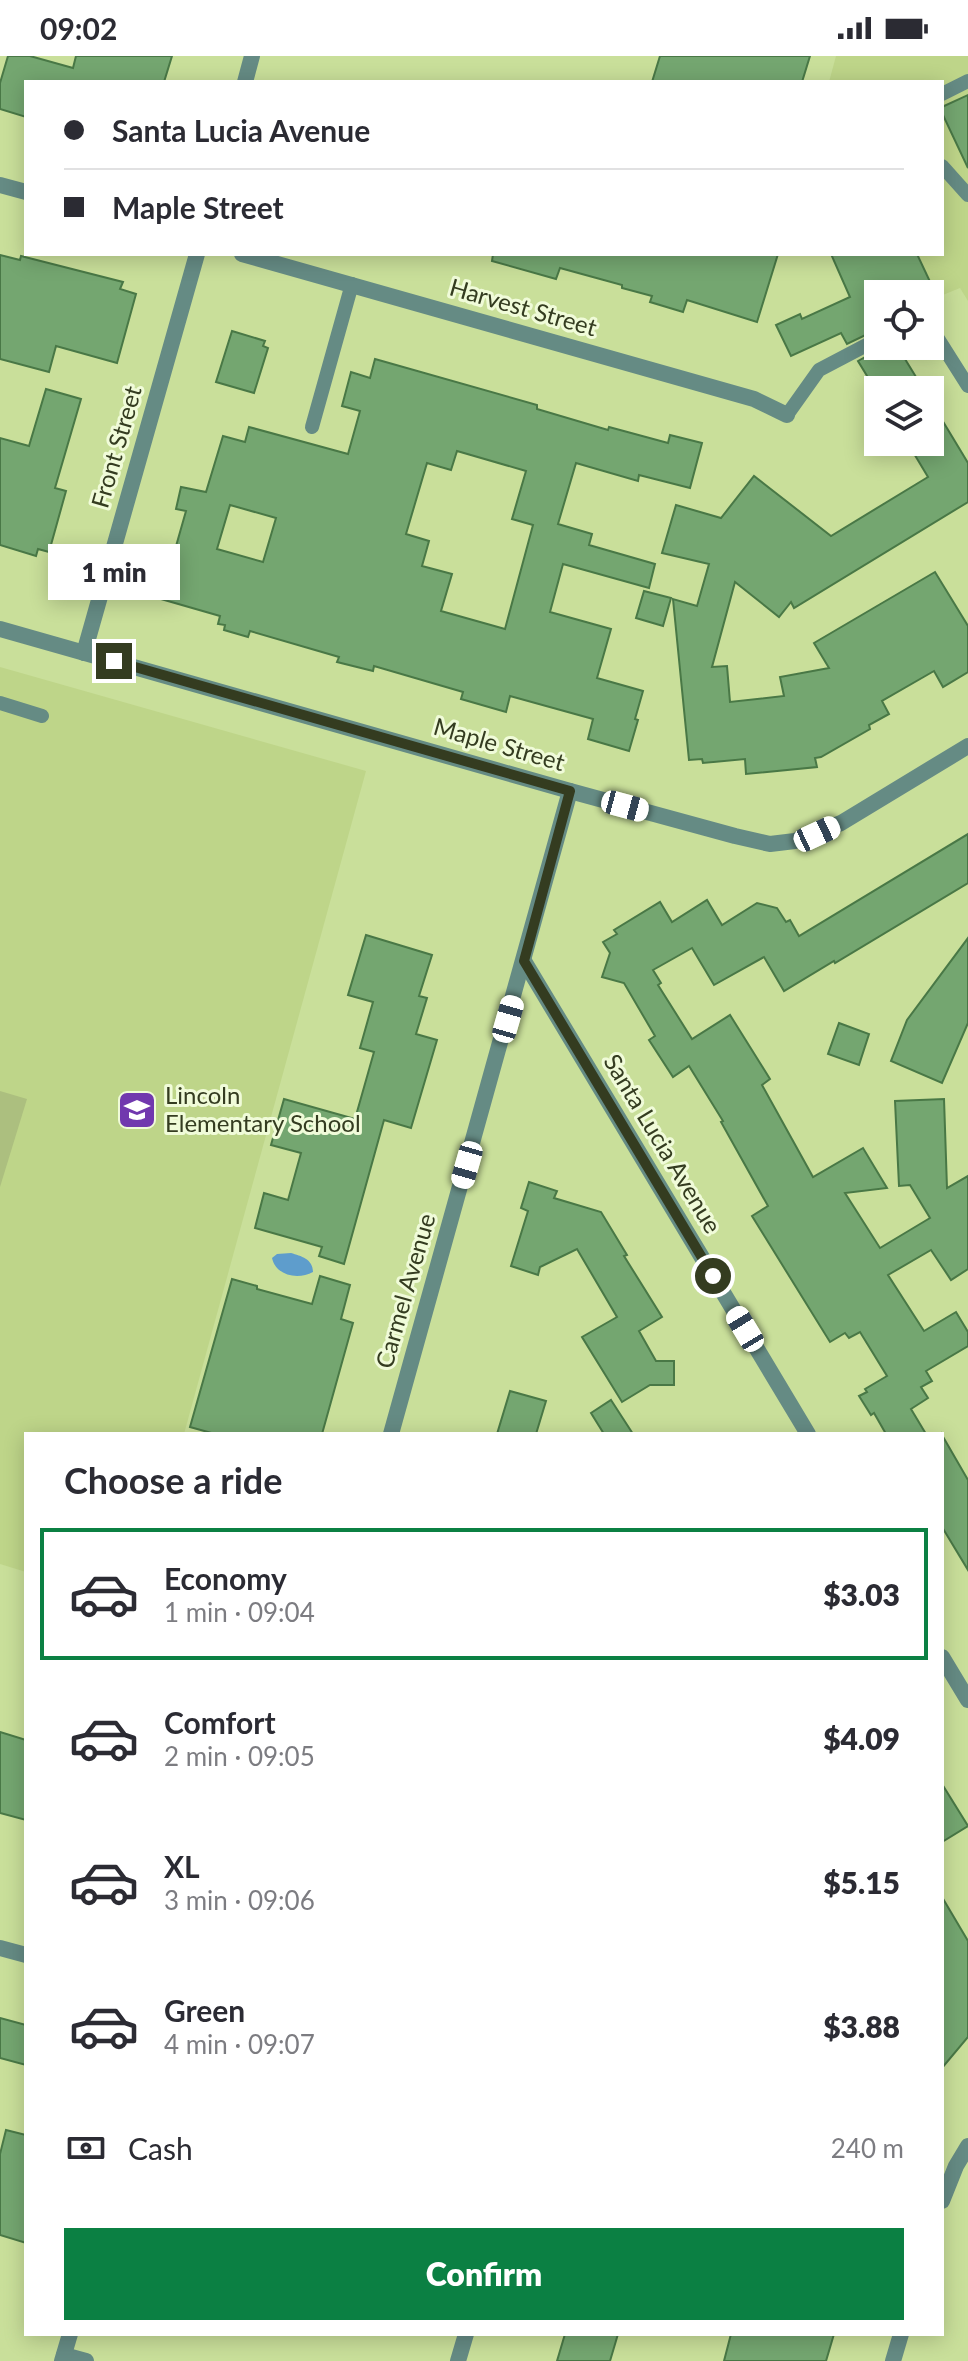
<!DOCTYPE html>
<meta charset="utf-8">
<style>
body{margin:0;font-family:Lato,sans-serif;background:#f7f7f7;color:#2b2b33;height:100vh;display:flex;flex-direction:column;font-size:30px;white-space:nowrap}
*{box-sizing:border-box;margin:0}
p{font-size:26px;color:#7c7c81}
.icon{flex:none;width:44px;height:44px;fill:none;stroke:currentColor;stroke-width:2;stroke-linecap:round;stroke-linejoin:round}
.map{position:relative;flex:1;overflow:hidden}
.sheet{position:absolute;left:24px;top:1376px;width:920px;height:904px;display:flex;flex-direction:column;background:#fff;border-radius:0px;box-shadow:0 4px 20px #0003}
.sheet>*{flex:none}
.hud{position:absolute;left:24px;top:24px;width:920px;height:176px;border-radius:0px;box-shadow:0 4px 20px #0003;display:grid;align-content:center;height:176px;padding:0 40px;background:#fff}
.tools{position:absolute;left:864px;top:224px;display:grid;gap:16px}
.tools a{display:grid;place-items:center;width:80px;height:80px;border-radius:0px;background:#fff;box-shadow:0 4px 20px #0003;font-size:40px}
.end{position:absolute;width:36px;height:36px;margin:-18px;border:10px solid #343c20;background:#fff;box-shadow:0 0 0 4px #fff}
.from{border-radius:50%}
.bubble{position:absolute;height:56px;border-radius:0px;background:#fff;box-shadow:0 4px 20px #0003;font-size:26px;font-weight:800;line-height:56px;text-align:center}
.car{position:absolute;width:24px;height:48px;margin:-24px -12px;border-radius:10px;box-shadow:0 0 6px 2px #0007;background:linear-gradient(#fff 24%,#345 0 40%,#fff 0 76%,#345 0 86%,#fff 0)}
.hud b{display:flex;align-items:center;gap:28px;height:76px;font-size:30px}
.hud b+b{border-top:2px solid #e1e1e2}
.hud i{width:20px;height:20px;background:#2b2b33}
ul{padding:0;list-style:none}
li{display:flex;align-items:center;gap:24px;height:132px;margin:0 16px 12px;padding:0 24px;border:4px solid transparent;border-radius:0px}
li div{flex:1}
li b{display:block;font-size:30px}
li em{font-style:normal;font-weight:800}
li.on{border-color:#0b8043}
li>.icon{width:72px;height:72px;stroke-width:1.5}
h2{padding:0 40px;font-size:36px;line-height:96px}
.pay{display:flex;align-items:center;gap:20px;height:88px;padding:0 40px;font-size:30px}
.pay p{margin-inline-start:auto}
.cta{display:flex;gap:16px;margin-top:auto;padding:16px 40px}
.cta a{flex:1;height:92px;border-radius:0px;background:#0b8043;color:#fff;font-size:32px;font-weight:800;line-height:92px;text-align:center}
.status{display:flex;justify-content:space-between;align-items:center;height:56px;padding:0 40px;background:#fff;direction:ltr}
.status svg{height:22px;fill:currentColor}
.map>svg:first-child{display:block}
.built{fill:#bed589}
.green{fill:#acbf7f}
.water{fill:#5e9dcc}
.building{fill:#74a670;stroke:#497846;stroke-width:2;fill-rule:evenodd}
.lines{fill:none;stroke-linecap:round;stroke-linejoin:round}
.lane{stroke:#658b84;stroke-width:14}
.street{stroke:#658b84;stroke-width:16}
.route{stroke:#343c20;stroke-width:10}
.labels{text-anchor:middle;stroke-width:6;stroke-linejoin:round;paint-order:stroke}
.street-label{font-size:24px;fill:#343c20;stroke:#f0fbd9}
.poi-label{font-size:24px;fill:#343c20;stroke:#f0fbd9;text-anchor:start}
</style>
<div class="status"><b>09:02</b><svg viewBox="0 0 49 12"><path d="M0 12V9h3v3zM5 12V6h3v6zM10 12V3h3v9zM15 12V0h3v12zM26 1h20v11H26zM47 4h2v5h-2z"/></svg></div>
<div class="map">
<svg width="968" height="2305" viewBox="0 0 968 2305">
<rect width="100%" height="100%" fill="#c9df9a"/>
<g class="built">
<polygon points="836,0 968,0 968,245 960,232 938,241 918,198 942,198 942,26 829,26"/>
<polygon points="0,611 366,715 184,1378 26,1378 26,1516 0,1508"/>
</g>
<polygon class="green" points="0,1035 27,1043 0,1131"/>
<path class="water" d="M291,1197C301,1200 313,1203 313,1216C298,1224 276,1220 272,1202L277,1198Z"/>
<g class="building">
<polygon points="8,0 30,0 73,12 76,0 172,0 164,26 26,26 26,61 0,53 0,27"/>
<polygon points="660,0 810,0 802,26 652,26"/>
<polygon points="968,39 968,112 942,57 942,51"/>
<polygon points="493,198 778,198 757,266 687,244 683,256 650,246 652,240 622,232 622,229 560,212 556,223 492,205"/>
<polygon points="831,198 917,198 933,232 921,238 878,238 878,273 847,288 841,277 791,300 776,269 800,258 802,263 850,241"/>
<polygon points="0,199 20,204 21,200 123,226 120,233 136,238 117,307 56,290 49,316 0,303"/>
<polygon points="232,275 265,285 263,290 268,292 254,337 216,326"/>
<polygon points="885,290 897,290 924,334 878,334 878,338 858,305"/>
<path d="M375,303L537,349V353L608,374L609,371L668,387L670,379L702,387L690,432L639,419L638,425L576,407L558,468L592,478L589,489L655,508L649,532L563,508L550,556L611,573L597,622L643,635L635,663L638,664L629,695L588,683L593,663L510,640L506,656L461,643L463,636L374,610L373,615L337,606L339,601L250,575L248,581L224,574L225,569L218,568L220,560L161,543L186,455L176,453L181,431L206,436L223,380L245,386L249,371L348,398L360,355L342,350L351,316L370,322ZM457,395L526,415L512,463L533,469L505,573L441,555L452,518L422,510L429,485L406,478L427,407L451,414ZM230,449L276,462L263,506L217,493Z"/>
<polygon points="46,333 81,343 55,432 66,435 49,496 38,493 36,500 0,489 0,382 29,390"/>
<polygon points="930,344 968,407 968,446 794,552 791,546 779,561 735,526 712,611 727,610 730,646 784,640 780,621 829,612 814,587 935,516 968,570 968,616 943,631 934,615 882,645 889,658 869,669 870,673 821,701 815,702 817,711 746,718 745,703 703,707 702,703 689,704 673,543 697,550 709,508 662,497 676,449 721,462 754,420 831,480 928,421 907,386 930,386"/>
<polygon points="644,535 671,542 663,570 636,562"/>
<polygon points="968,778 968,827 835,907 834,905 784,935 764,901 714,929 692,892 653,914 661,927 658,929 692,983 730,959 770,1023 762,1029 813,1121 863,1092 887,1132 845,1137 880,1192 930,1162 910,1129 899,1130 895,1045 944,1043 947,1132 968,1120 968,1213 951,1224 931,1194 888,1219 924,1275 956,1256 968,1276 968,1290 926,1315 932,1325 921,1331 928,1342 911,1353 926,1378 886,1378 874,1357 871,1359 859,1340 867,1336 865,1333 887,1320 860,1276 849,1282 845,1277 830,1286 752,1160 768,1150 721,1066 723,1065 689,1010 673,1021 649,984 655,980 624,927 602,921 610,897 603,886 617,878 614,874 660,846 672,866 707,844 722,869 757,847 777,852 786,866 790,864 799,880"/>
<polygon points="366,879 432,899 419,940 427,942 416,978 437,984 411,1072 384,1064 344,1208 319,1200 322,1191 255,1172 264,1137 288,1144 301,1097 271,1089 284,1043 355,1063 374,996 360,992 373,946 348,939"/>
<polygon points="968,882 968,967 942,1027 891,1005 907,964"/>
<polygon points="839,967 869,978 859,1009 828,998"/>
<polygon points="529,1126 557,1135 554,1142 601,1156 627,1199 624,1200 662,1261 639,1275 656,1305 674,1305 674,1329 650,1329 622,1346 582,1281 617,1261 577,1193 540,1211 538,1219 511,1210 528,1155 521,1152"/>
<polygon points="320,1220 350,1229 341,1263 353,1267 322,1378 215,1378 190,1371 232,1223 257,1230 257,1233 312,1248"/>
<polygon points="510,1335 546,1345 536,1378 497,1378"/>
<polygon points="611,1344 633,1378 604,1378 591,1357"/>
<polygon points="942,1379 968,1424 968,1514 942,1471"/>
<polygon points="0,1676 26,1684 26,1764 0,1757"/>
<polygon points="942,1728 968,1770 942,1786"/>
<polygon points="942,1841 968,1885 968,1981 942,2012"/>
<polygon points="0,1962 26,1969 26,2009 0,2002"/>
<polygon points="6,2074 26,2079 26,2187 0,2179 0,2098"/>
<polygon points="565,2278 618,2278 610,2305 557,2305"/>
<polygon points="731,2278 834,2278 826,2305 724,2305"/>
</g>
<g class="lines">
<g class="lane">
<polyline points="942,38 968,25"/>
<polyline points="942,110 968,139"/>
<polyline points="930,270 968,330"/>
<polyline points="787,359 819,314 878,283"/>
<polyline points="312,371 352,228"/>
<polyline points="0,647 42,660"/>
</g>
<g class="street">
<polyline points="245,26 252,0"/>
<polyline points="0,129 26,136"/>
<polyline points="242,198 754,343 787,359"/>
<polyline points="0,573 570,735 735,780 770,788 795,785 841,767 968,690"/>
<polyline points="84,597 197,198"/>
<polyline points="524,905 808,1378"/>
<polyline points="391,1378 570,735"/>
<polyline points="942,1601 968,1644"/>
<polyline points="0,1892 26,1899"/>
<polyline points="942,2145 956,2110 968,2090"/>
<polyline points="64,2299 86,2305"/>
<polyline points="62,2305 70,2278"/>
<polyline points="458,2305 466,2278"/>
<polyline points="893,2305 901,2278"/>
</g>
</g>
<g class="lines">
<polyline class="route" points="114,605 570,735 524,905 713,1220"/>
</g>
<defs>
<g id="school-square" transform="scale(2)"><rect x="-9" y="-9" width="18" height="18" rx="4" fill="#7138ae" stroke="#f0fbd9"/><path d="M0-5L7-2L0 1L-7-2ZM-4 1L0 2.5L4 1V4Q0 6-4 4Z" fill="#fff"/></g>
</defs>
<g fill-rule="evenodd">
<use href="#school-square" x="137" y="1054"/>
</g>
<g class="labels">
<g class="street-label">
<text transform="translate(523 252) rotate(16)" y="8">Harvest Street</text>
<text transform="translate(117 391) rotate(-74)" y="8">Front Street</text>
<text transform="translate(499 689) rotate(16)" y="8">Maple Street</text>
<text transform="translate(662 1088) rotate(59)" y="8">Santa Lucia Avenue</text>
<text transform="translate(406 1235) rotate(-74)" y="8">Carmel Avenue</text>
</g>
<g class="poi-label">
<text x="165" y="1048">Lincoln<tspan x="165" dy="28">Elementary School</tspan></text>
</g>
</g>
</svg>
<div class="tools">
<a><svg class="icon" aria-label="locate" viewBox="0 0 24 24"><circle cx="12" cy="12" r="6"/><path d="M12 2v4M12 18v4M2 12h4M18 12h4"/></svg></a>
<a><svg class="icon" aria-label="layers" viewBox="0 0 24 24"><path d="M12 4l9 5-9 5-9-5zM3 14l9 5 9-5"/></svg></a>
</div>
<i class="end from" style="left:713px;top:1220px"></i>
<i class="end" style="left:114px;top:605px"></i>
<div class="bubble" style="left:48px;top:488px;width:132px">1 min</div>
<i class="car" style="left:625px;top:750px;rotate:105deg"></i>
<i class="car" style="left:817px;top:778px;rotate:65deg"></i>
<i class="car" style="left:508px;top:963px;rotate:16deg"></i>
<i class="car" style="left:467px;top:1109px;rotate:196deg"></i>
<i class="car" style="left:745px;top:1273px;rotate:329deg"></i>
<div class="hud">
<b><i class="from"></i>Santa Lucia Avenue</b>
<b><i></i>Maple Street</b>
</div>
<section class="sheet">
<h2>Choose a ride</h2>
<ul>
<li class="on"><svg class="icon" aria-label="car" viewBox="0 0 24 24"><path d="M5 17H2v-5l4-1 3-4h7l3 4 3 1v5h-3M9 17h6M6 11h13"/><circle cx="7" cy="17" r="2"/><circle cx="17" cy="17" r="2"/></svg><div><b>Economy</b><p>1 min · 09:04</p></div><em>$3.03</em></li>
<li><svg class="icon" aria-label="car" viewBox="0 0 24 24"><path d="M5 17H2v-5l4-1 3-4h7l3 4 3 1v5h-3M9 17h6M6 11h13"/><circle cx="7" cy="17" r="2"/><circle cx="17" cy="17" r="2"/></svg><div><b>Comfort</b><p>2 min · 09:05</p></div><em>$4.09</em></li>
<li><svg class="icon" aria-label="car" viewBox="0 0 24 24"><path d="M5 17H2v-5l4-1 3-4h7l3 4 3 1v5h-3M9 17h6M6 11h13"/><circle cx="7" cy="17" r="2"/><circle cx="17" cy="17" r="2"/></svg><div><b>XL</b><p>3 min · 09:06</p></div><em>$5.15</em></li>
<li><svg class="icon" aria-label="car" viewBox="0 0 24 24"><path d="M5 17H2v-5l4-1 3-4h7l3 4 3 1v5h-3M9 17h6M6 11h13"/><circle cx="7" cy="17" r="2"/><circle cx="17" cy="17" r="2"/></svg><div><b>Green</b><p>4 min · 09:07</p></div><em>$3.88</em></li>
</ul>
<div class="pay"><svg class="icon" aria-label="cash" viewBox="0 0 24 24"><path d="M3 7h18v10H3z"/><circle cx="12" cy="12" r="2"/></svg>Cash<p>240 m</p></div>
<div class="cta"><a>Confirm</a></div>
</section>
</div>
